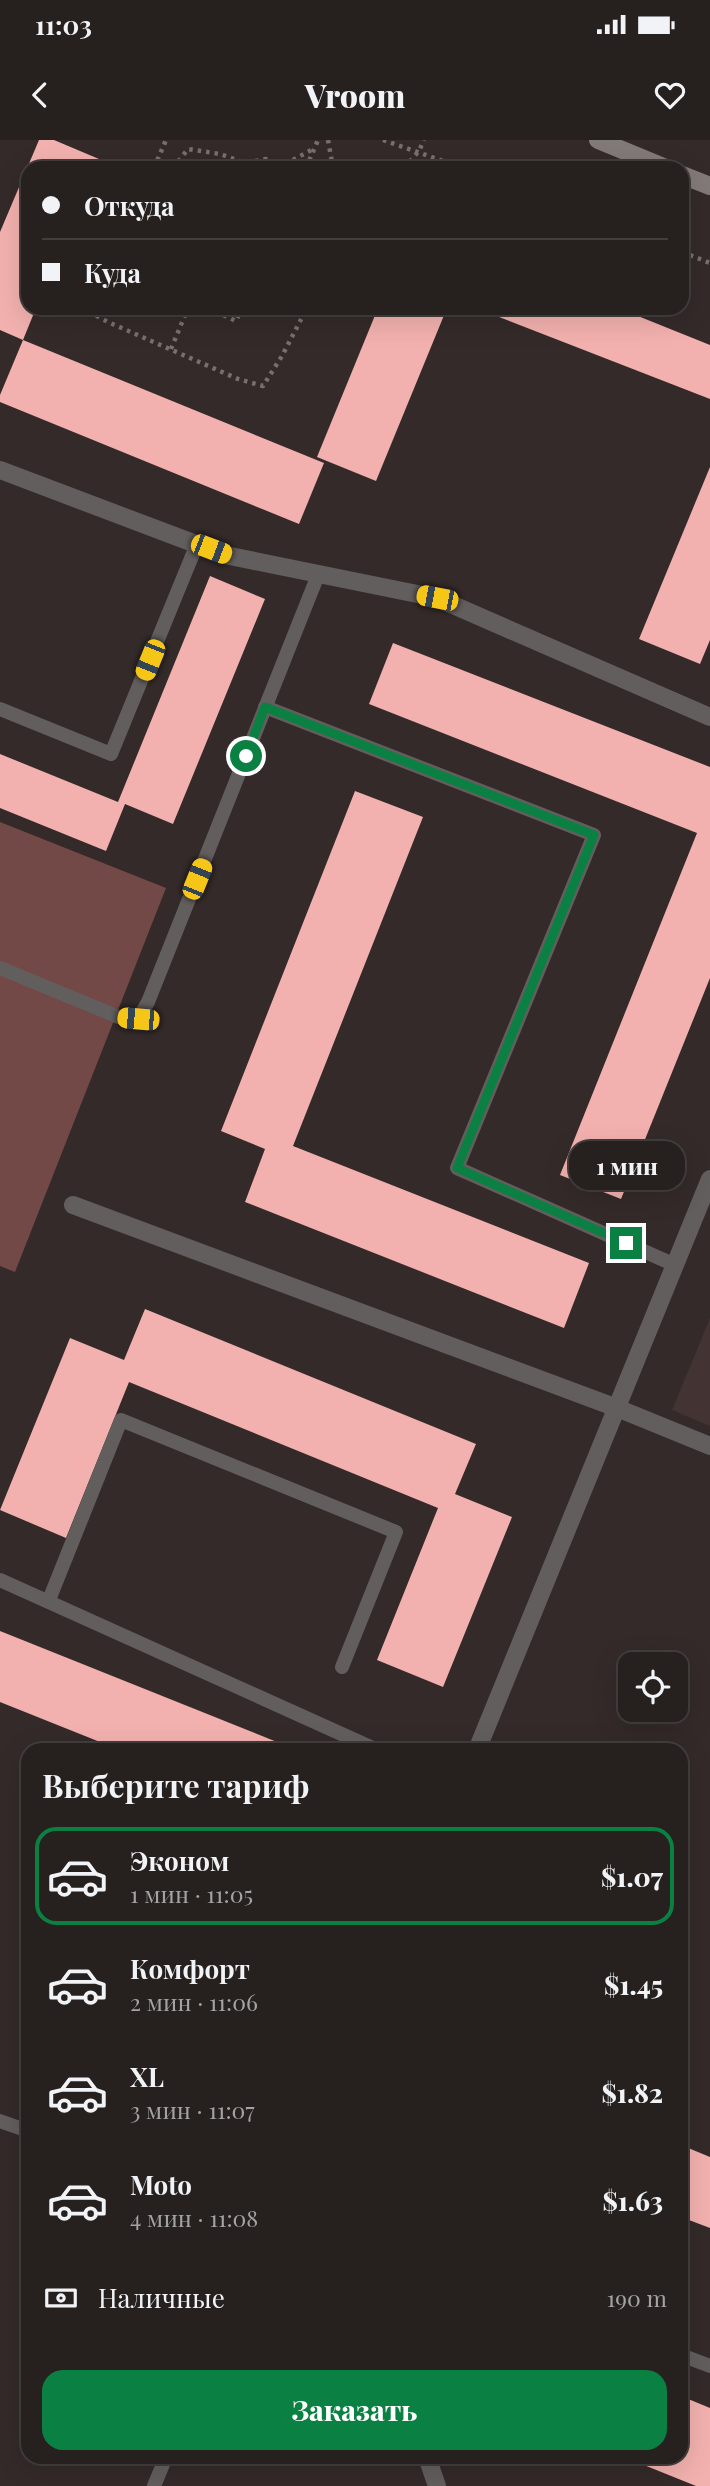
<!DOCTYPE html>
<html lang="ru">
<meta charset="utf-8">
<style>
body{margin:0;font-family:"Playfair Display",serif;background:#2e2828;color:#f1f3f6;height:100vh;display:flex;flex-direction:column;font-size:26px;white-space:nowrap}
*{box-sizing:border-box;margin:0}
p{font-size:23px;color:#a4a3a4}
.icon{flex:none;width:38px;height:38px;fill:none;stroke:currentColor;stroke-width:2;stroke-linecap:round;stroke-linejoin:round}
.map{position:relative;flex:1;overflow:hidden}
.side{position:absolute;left:21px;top:1603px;width:667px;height:721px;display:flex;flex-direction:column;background:#26201f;border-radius:21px;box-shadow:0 7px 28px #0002,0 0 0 2px #423e3d}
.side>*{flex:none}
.top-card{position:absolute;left:21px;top:21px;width:668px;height:154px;border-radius:21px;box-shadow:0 7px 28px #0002,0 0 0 2px #423e3d;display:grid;align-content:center;height:154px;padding:0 21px;background:#26201f}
.buttons{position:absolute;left:618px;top:1512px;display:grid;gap:14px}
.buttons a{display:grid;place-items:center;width:70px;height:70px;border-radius:14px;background:#26201f;box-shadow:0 7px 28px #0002,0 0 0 2px #423e3d;font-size:35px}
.end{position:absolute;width:32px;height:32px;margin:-16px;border:9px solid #0b8043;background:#fff;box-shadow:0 0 0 4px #fff}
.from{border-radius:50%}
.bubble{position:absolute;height:49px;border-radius:21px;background:#26201f;box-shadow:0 7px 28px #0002,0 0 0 2px #423e3d;font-size:23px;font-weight:800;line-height:49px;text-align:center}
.car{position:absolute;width:21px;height:42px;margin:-21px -10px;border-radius:9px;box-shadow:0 0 5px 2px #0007;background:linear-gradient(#f5c518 24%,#345 0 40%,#f5c518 0 76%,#345 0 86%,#f5c518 0)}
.top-card b{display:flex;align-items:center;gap:24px;height:66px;font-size:26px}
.top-card b+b{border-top:2px solid #423e3d}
.top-card i{width:18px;height:18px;background:#f1f3f6}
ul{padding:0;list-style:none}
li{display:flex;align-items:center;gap:21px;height:98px;margin:0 14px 10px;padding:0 7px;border:4px solid transparent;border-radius:21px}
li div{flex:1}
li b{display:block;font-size:26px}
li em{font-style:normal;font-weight:800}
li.on{border-color:#0b8043}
li>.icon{width:63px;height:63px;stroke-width:1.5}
h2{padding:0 21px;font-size:32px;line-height:84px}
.pay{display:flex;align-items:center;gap:18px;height:77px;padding:0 21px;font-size:26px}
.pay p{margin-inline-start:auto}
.button{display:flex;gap:14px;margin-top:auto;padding:14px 21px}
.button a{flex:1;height:80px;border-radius:21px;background:#0b8043;color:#fff;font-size:28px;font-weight:800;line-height:80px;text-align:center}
.status{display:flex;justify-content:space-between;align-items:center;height:49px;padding:0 35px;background:#26201f;direction:ltr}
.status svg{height:19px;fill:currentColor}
header{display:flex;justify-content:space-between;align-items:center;height:91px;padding:0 21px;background:#26201f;font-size:32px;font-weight:800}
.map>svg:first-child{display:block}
.built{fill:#433433}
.green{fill:#734947}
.building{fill:#f2b1ae}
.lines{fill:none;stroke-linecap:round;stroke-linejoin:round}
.path{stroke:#78706f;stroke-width:4.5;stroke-dasharray:3.5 5;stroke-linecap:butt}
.service{stroke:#635e5e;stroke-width:14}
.minor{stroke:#635e5e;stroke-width:18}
.secondary{stroke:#827a79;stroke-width:18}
.route{stroke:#0b8043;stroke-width:9}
</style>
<div class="status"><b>11:03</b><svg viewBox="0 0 49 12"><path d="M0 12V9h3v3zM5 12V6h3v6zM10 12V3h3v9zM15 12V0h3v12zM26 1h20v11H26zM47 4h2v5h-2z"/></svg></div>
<header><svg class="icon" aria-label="back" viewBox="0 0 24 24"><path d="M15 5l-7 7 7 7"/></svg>Vroom<svg class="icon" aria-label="heart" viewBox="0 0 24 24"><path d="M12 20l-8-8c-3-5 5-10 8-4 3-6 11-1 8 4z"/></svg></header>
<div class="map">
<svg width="710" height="2346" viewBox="0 0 710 2346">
<rect width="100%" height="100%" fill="#332a29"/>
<polygon class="built" points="710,1178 710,1286 672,1270"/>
<polygon class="green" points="0,682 166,748 15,1132 0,1126"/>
<g class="building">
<polygon points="39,0 54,0 99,19 95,28 28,28 28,168 36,168 23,200 324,323 299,384 0,262 0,255 23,200 0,190 0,92"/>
<polygon points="378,168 447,168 376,341 317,317"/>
<polygon points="476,168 618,168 710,205 710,259"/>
<polygon points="710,327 710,500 700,524 639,499"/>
<polygon points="210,436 265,459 173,684 125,664 106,711 0,668 0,614 118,662"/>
<polygon points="393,503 710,627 710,838 621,1059 560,1035 697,693 369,564"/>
<polygon points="355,651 423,677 293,1006 589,1123 564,1188 245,1062 265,1009 221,991"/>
<polygon points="145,1169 476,1304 455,1354 512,1377 443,1547 377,1520 438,1368 129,1242 66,1398 0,1370 70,1198 124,1220"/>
<polygon points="0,1491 297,1610 120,1610 0,1562"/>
<polygon points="681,2005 710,2017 710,2088 681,2077"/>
<polygon points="681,2256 710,2268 710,2346 696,2346 624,2317 681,2317"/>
</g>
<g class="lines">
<g class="path">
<polyline points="328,0 333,28"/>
<polyline points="383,0 463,28"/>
<polyline points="154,28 166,0"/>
<polyline points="173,28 188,9 220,14 245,23 266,19 278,28"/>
<polyline points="278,28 315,8"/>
<polyline points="306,28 318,0"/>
<polyline points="404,28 419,11 424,0"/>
<polyline points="682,112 710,123"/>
<polyline points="96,168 95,175 108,182 238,239 263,246 282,216 307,168"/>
<polyline points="208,168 236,181 242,168"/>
<polyline points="171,209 188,168"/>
</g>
<g class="service">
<polyline points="265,567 594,695 457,1028 675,1125"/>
<polyline points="0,569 111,614 197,404"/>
<polyline points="0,828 121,878 138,879 148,862 318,435"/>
<polyline points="0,1440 377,1610"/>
<polyline points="49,1460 121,1280 396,1392 342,1527"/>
<polyline points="0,1981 28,1991"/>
<polyline points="681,2215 710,2226"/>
<polyline points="154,2346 166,2317"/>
</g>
<g class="minor">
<polyline points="0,330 225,415 437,458 710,577"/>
<polyline points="73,1065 617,1268 710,1306"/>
<polyline points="477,1610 710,1039"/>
<polyline points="427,2317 437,2346"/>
</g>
<g class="secondary">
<polyline points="598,0 666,28"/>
<polyline points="682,35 710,46"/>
</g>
</g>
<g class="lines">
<polyline class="route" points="246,616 265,567 594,695 457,1028 626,1103"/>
</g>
</svg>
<div class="buttons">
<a><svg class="icon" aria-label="locate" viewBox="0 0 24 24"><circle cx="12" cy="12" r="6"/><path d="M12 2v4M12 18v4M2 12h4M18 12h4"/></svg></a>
</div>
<i class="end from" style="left:246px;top:616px"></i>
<i class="end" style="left:626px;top:1103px"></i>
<div class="bubble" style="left:569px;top:1001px;width:116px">1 мин</div>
<i class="car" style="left:211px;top:409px;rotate:111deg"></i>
<i class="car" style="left:437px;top:458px;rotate:281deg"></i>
<i class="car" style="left:150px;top:520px;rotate:202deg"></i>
<i class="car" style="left:197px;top:739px;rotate:22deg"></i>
<i class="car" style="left:138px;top:879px;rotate:275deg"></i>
<div class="top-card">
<b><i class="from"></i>Откуда</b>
<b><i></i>Куда</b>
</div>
<section class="side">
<h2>Выберите тариф</h2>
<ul>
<li class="on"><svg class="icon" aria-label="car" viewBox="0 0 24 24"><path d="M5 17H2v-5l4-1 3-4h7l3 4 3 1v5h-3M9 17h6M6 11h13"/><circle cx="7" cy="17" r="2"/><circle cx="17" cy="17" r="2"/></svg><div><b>Эконом</b><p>1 мин · 11:05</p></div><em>$1.07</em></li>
<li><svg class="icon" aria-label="car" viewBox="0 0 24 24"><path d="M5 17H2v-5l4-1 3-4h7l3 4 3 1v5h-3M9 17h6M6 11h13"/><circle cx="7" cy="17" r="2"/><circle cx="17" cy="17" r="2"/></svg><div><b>Комфорт</b><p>2 мин · 11:06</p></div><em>$1.45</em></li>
<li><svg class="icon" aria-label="car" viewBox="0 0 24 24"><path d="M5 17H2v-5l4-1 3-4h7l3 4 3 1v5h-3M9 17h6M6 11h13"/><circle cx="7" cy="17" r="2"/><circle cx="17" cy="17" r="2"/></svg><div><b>XL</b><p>3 мин · 11:07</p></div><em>$1.82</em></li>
<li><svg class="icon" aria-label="car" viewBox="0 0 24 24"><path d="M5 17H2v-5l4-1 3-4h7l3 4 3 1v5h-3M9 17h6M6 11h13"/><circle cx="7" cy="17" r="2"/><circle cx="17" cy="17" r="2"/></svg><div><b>Moto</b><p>4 мин · 11:08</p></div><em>$1.63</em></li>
</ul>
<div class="pay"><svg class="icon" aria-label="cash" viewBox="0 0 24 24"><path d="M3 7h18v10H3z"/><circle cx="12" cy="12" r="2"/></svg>Наличные<p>190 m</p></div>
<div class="button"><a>Заказать</a></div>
</section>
</div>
